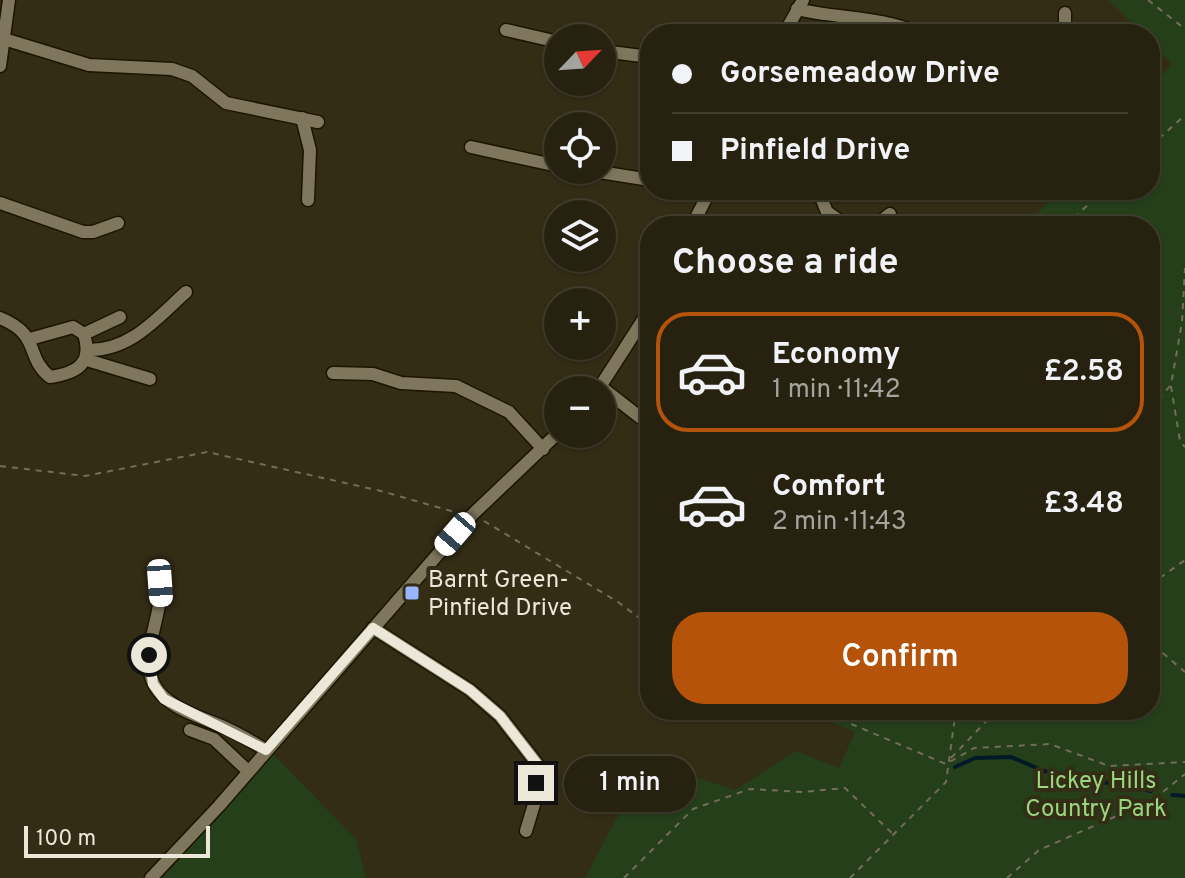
<!DOCTYPE html>
<meta charset="utf-8">
<style>
body{margin:0;font-family:Overpass,sans-serif;background:#2f2a19;color:#f1f3f6;height:100vh;display:flex;flex-direction:column;font-size:30px;white-space:nowrap}
*{box-sizing:border-box;margin:0}
p{font-size:26px;color:#a4a49f}
.icon{flex:none;width:44px;height:44px;fill:none;stroke:currentColor;stroke-width:2;stroke-linecap:round;stroke-linejoin:round}
.map{position:relative;flex:1;overflow:hidden}
.sheet{position:absolute;left:640px;top:216px;width:520px;height:504px;display:flex;flex-direction:column;background:#272210;border-radius:32px;box-shadow:0 2px 6px #0004,0 0 0 2px #433f30}
.sheet>*{flex:none}
.top-card{position:absolute;left:640px;top:24px;width:520px;height:176px;border-radius:32px;box-shadow:0 2px 6px #0004,0 0 0 2px #433f30;display:grid;align-content:center;height:176px;padding:0 32px;background:#272210}
.needle{width:52px;rotate:65deg}
.buttons{position:absolute;left:544px;top:24px;display:grid;gap:16px}
.buttons a{display:grid;place-items:center;width:72px;height:72px;border-radius:50%;background:#272210;box-shadow:0 2px 6px #0004,0 0 0 2px #433f30;font-size:40px}
.scale{position:absolute;left:24px;bottom:20px;width:186px;box-sizing:border-box;padding-left:8px;border:4px solid #ebe7d9;border-top:0;font-size:22px;line-height:28px;white-space:nowrap;color:#ebe7d9;-webkit-text-stroke:6px #342d16;paint-order:stroke}
.end{position:absolute;width:36px;height:36px;margin:-18px;border:10px solid #ebe7d9;background:#111;box-shadow:0 0 0 4px #111}
.from{border-radius:50%}
.bubble{position:absolute;height:56px;border-radius:28px;background:#272210;box-shadow:0 2px 6px #0004,0 0 0 2px #433f30;font-size:26px;font-weight:600;line-height:56px;text-align:center}
.car{position:absolute;width:24px;height:48px;margin:-24px -12px;border-radius:10px;box-shadow:0 0 6px 2px #0007;background:linear-gradient(#fff 24%,#345 0 40%,#fff 0 76%,#345 0 86%,#fff 0)}
.top-card b{display:flex;align-items:center;gap:28px;height:76px;font-size:30px}
.top-card b+b{border-top:2px solid #433f30}
.top-card i{width:20px;height:20px;background:#f1f3f6}
ul{padding:0;list-style:none}
li{display:flex;align-items:center;gap:24px;height:120px;margin:0 16px 12px;padding:0 16px;border:4px solid transparent;border-radius:32px}
li div{flex:1}
li b{display:block;font-size:30px}
li em{font-style:normal;font-weight:600}
li.on{border-color:#b45309}
li>.icon{width:72px;height:72px;stroke-width:1.5}
h2{padding:0 32px;font-size:36px;line-height:96px}
.primary-button{display:flex;gap:16px;margin-top:auto;padding:16px 32px}
.primary-button a{flex:1;height:92px;border-radius:32px;background:#b45309;color:#fff;font-size:32px;font-weight:600;line-height:92px;text-align:center}
.map>svg:first-child{display:block}
.green{fill:#253f1b}
.lines{fill:none;stroke-linecap:round;stroke-linejoin:round}
.stream{stroke:#021a28;stroke-width:4}
.minor-casing{stroke:#1b1501;stroke-width:15}
.path{stroke:#736d59;stroke-width:2;stroke-dasharray:6 6;stroke-linecap:butt}
.minor{stroke:#7e765d;stroke-width:12}
.route{stroke:#ebe7d9;stroke-width:10}
.poi-dot{fill:#98b5fd;stroke:#342d16;stroke-width:3}
.labels{text-anchor:middle;stroke-width:8;stroke-linejoin:round;paint-order:stroke}
.poi-label{font-size:24px;fill:#ebe7d9;stroke:#342d16;text-anchor:start}
.park-label{font-size:24px;fill:#98d67f;stroke:#342d16}
</style>
<div class="map">
<svg width="1185" height="878" viewBox="0 0 1185 878">
<rect width="100%" height="100%" fill="#342d16"/>
<g class="green">
<polygon points="1109,0 1185,0 1185,878 585,878 628,797 671,769 735,790 796,751 839,768 855,732 831,722 838,710 1150,710 1150,226 1026,226 1059,190 1150,190 1150,88 1172,64 1150,41 1150,34 1143,34"/>
<polygon points="272,753 356,839 366,878 163,878"/>
</g>
<g class="lines">
<g class="stream">
<polyline points="955,767 975,758 1011,757 1044,771 1151,791"/>
<polyline points="1172,795 1185,796"/>
</g>
<g class="minor-casing">
<g id="minor">
<path d="M797,9C837,19 882,16 920,34"/>
<polyline points="506,30 558,42"/>
<polyline points="784,34 803,0"/>
<polyline points="1065,34 1065,13"/>
<polyline points="4,39 89,65 172,69 192,76 226,103 318,122"/>
<polyline points="602,51 650,57"/>
<polyline points="0,66 9,0"/>
<polyline points="302,118 310,150 308,200"/>
<polyline points="471,147 558,166"/>
<polyline points="587,170 650,180"/>
<polyline points="818,190 827,212 847,226"/>
<polyline points="0,203 83,232 93,232 118,223"/>
<polyline points="692,226 710,190"/>
<polyline points="875,226 890,214"/>
<path d="M0,318C42,335 24,356 50,377C78,373 93,363 84,334L73,327L30,339"/>
<polyline points="84,334 120,317"/>
<path d="M89,350C131,350 156,319 186,292"/>
<polyline points="87,360 150,379"/>
<polyline points="333,373 373,374 401,383 456,386 509,412 543,449"/>
<polyline points="601,387 650,425"/>
<polyline points="598,390 650,309"/>
<path d="M160,583C162,610 151,630 149,656C145,705 194,713 228,729C241,735 254,743 266,750"/>
<polyline points="373,628 470,690 500,716 538,765 535,801 526,831"/>
<polyline points="190,730 214,739 248,771"/>
<polyline points="151,878 219,806 472,515 558,433"/>
</g>
</g>
<g class="path">
<polyline points="1148,0 1185,29"/>
<polyline points="1150,147 1185,115"/>
<polyline points="1065,226 1104,190"/>
<polyline points="1171,386 1180,441 1185,447"/>
<polyline points="1150,408 1171,385 1182,322 1185,268"/>
<polyline points="0,466 85,476 207,452 381,491 458,513"/>
<polyline points="484,521 618,602 650,626"/>
<polyline points="1150,585 1185,560"/>
<polyline points="1150,633 1158,649 1185,672"/>
<polyline points="818,710 946,764 974,748 1050,744 1109,766 1185,762"/>
<polyline points="951,758 997,710"/>
<polyline points="624,878 693,809 750,789 802,792 845,788 895,836"/>
<polyline points="850,878 946,782 956,710"/>
<polyline points="1007,878 1039,850 1153,800 1185,774"/>
</g>
<use href="#minor" class="minor"/>
</g>
<g class="lines">
<polyline class="route" points="149,655 153,684 164,699 266,750 373,628 470,690 500,716 538,765 536,783"/>
</g>
<rect class="poi-dot" x="404" y="585" width="16" height="16" rx="4"/>
<g class="labels">
<g class="poi-label">
<text x="428" y="587">Barnt Green-<tspan x="428" dy="28">Pinfield Drive</tspan></text>
</g>
<g class="park-label">
<text x="1096" y="788">Lickey Hills<tspan x="1096" dy="28">Country Park</tspan></text>
</g>
</g>
</svg>
<div class="buttons">
<a><svg class="needle" viewBox="-14 -14 28 28"><path d="M0-13l5 13h-10z" fill="#e53935"/><path d="M0 13l5-13h-10z" fill="#a4a49f"/></svg></a>
<a><svg class="icon" aria-label="locate" viewBox="0 0 24 24"><circle cx="12" cy="12" r="6"/><path d="M12 2v4M12 18v4M2 12h4M18 12h4"/></svg></a>
<a><svg class="icon" aria-label="layers" viewBox="0 0 24 24"><path d="M12 4l9 5-9 5-9-5zM3 14l9 5 9-5"/></svg></a>
<a>+</a>
<a>−</a>
</div>
<div class="scale">100 m</div>
<i class="end from" style="left:149px;top:655px"></i>
<i class="end" style="left:536px;top:783px"></i>
<div class="bubble" style="left:564px;top:756px;width:132px">1 min</div>
<i class="car" style="left:455px;top:534px;rotate:221deg"></i>
<i class="car" style="left:160px;top:583px;rotate:176deg"></i>
<div class="top-card">
<b><i class="from"></i>Gorsemeadow Drive</b>
<b><i></i>Pinfield Drive</b>
</div>
<section class="sheet">
<h2>Choose a ride</h2>
<ul>
<li class="on"><svg class="icon" aria-label="car" viewBox="0 0 24 24"><path d="M5 17H2v-5l4-1 3-4h7l3 4 3 1v5h-3M9 17h6M6 11h13"/><circle cx="7" cy="17" r="2"/><circle cx="17" cy="17" r="2"/></svg><div><b>Economy</b><p>1 min · 11:42</p></div><em>£2.58</em></li>
<li><svg class="icon" aria-label="car" viewBox="0 0 24 24"><path d="M5 17H2v-5l4-1 3-4h7l3 4 3 1v5h-3M9 17h6M6 11h13"/><circle cx="7" cy="17" r="2"/><circle cx="17" cy="17" r="2"/></svg><div><b>Comfort</b><p>2 min · 11:43</p></div><em>£3.48</em></li>
</ul>
<div class="primary-button"><a>Confirm</a></div>
</section>
</div>
